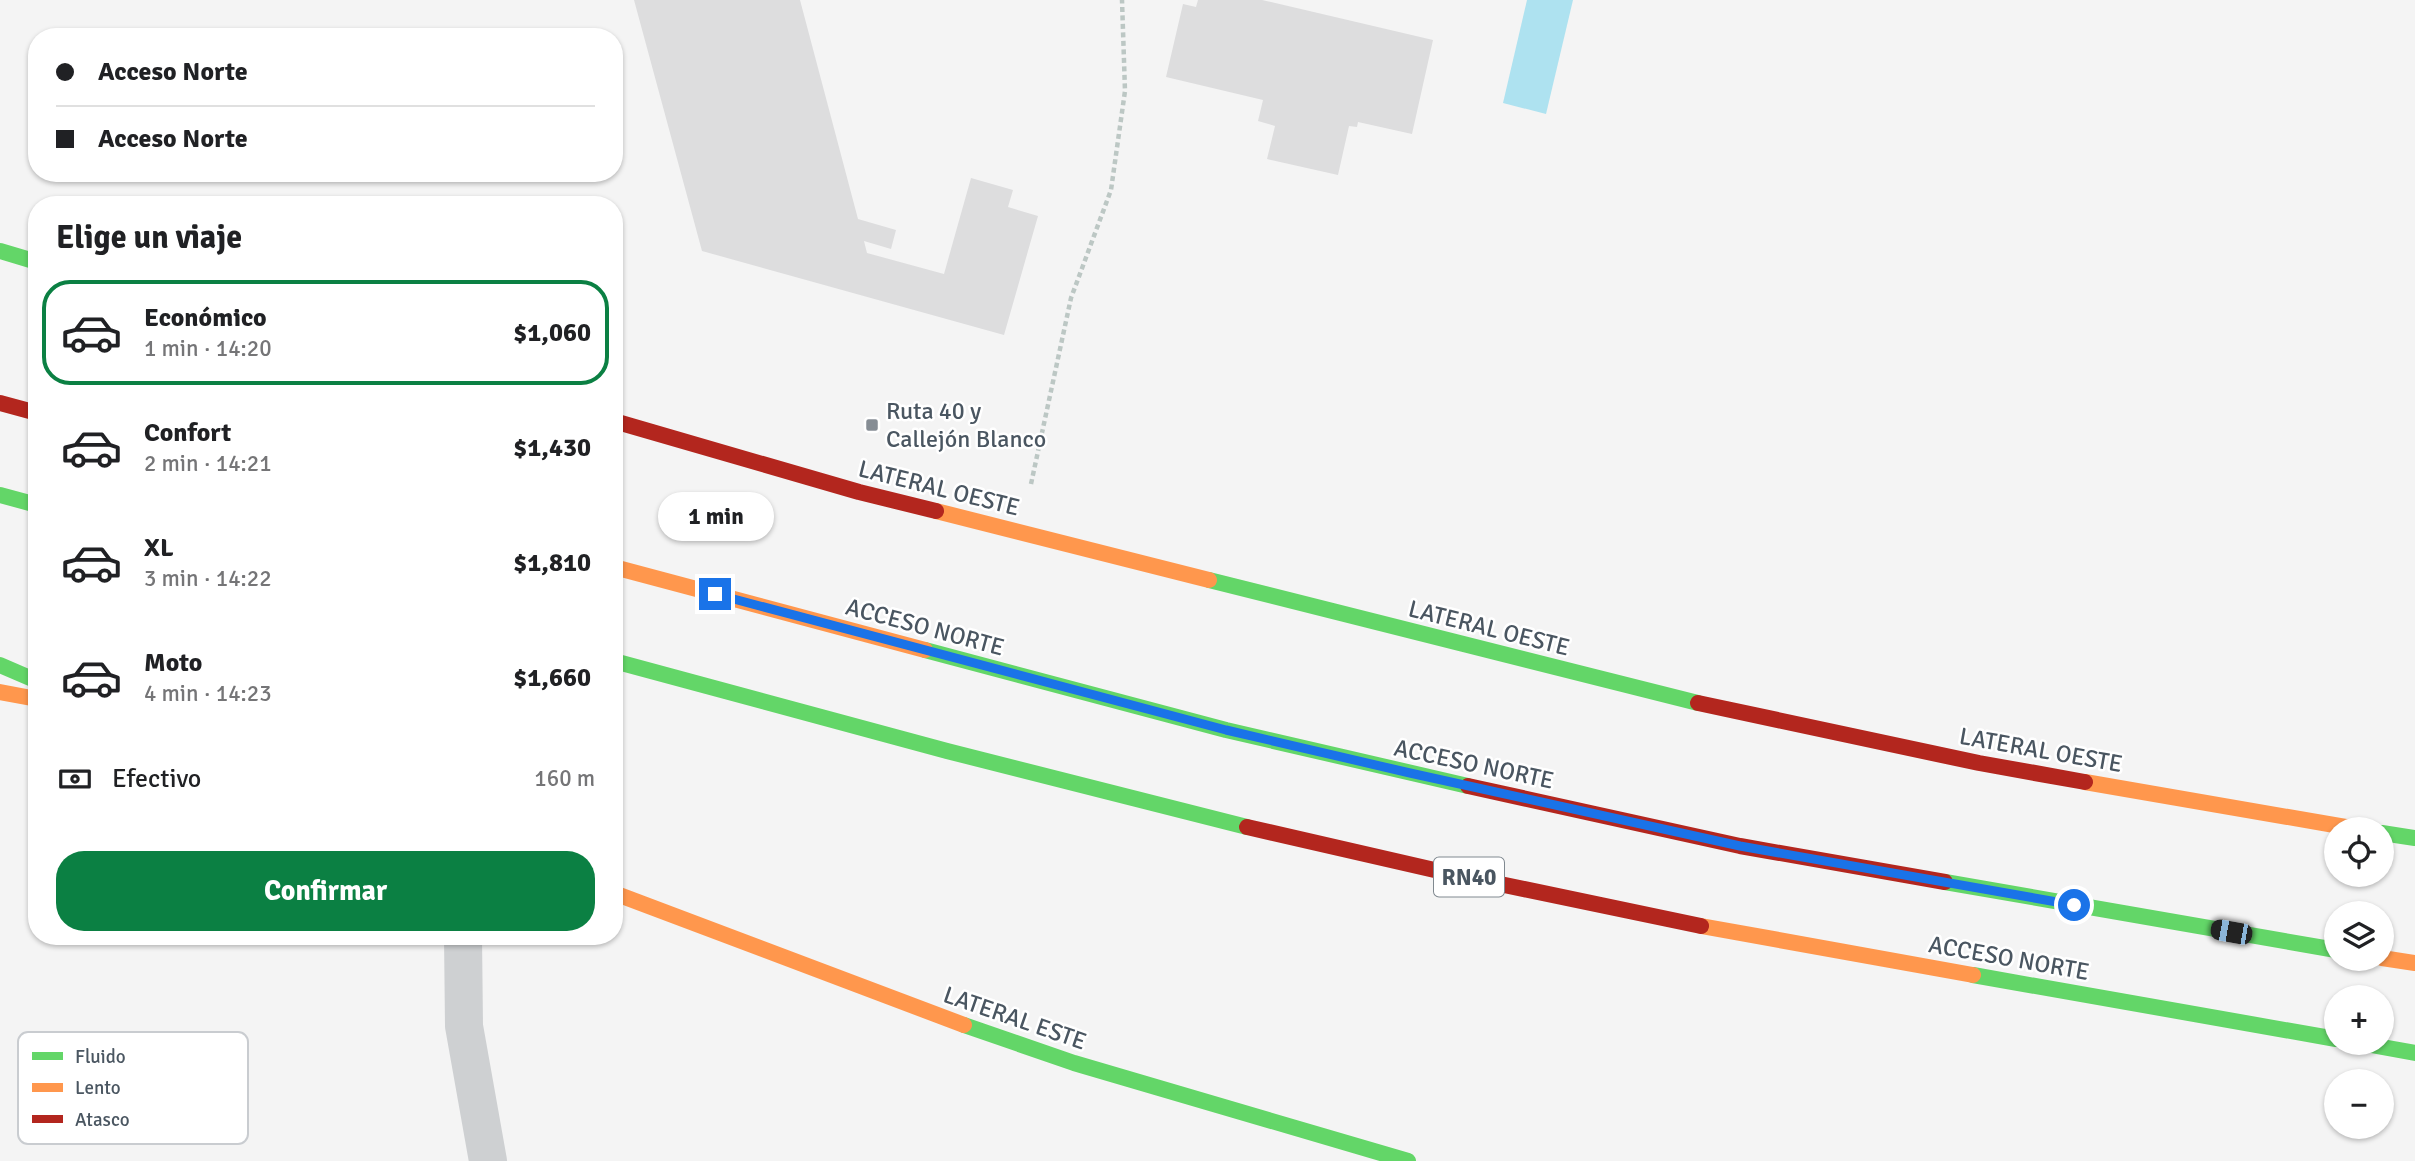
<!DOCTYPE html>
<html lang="es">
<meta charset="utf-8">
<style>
body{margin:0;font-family:Signika,sans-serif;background:#f6f6f6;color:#202124;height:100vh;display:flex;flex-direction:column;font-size:26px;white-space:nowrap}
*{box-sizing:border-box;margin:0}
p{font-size:23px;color:#757577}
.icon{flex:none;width:38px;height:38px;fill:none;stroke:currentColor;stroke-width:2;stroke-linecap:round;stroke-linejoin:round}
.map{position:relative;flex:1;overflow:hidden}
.drawer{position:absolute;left:28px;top:196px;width:595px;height:749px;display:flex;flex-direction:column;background:#fff;border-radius:28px;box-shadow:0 2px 5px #0004}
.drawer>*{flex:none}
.banner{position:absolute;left:28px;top:28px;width:595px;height:154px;border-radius:28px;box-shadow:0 2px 5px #0004;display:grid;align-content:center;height:154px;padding:0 28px;background:#fff}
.tools{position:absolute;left:2324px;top:817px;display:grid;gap:14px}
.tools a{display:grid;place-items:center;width:70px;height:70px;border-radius:50%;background:#fff;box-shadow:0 2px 5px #0004;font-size:35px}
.end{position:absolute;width:32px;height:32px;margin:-16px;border:9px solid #1a73e8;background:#fff;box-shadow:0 0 0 4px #fff}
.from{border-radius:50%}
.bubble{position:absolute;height:49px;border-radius:24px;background:#fff;box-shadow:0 2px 5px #0004;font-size:23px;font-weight:700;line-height:49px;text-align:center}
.car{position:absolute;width:21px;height:42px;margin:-21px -10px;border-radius:9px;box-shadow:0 0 5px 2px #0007;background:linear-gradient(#222 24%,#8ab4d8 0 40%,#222 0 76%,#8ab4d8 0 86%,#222 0)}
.banner b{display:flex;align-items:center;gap:24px;height:66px;font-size:26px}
.banner b+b{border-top:2px solid #e0e0e0}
.banner i{width:18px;height:18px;background:#202124}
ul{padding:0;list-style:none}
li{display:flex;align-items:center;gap:21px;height:105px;margin:0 14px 10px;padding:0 14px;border:4px solid transparent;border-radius:28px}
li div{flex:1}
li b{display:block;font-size:26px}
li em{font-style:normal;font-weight:700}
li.current{border-color:#0b8043}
li>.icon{width:63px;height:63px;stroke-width:1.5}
h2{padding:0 28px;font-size:32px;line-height:84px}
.pay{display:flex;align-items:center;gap:18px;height:77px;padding:0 28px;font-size:26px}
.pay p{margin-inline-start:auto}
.action{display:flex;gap:14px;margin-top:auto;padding:14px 28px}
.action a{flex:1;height:80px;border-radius:28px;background:#0b8043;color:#fff;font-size:28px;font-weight:700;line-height:80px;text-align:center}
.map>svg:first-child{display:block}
.water{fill:#aee2f0}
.building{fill:#ddddde}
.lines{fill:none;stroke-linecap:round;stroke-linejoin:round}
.path{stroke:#bcc7c4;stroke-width:4.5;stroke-dasharray:5 3.5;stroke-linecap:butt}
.street{stroke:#ced0d2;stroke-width:38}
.fast{stroke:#63d668;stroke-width:16}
.slow{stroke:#ff974d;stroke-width:16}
.jam{stroke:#b3261e;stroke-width:16}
.route{stroke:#1a73e8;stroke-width:9}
.poi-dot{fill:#868d94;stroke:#fff;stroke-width:2.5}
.labels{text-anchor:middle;stroke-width:5;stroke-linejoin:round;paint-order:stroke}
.shield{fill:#fff;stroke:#808990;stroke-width:2}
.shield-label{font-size:23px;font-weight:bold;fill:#4a5661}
.poi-label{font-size:24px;fill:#4a5661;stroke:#fff;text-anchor:start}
.street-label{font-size:24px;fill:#4a5661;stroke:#fff}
.key{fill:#fff;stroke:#c9ccd0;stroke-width:2}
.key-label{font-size:19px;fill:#4a5661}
</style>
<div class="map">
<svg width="2415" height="1161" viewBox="0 0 2415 1161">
<rect width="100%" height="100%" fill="#f4f4f4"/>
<polygon class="water" points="1527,0 1573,0 1546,114 1503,103"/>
<g class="building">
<polygon points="634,0 800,0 858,219 896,230 891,249 864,241 867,253 944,274 971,178 1013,190 1008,207 1038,216 1004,335 702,251"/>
<polygon points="1198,0 1262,0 1433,40 1412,134 1358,122 1357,127 1349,126 1338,175 1267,159 1275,126 1258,121 1263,100 1166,77 1183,4 1196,7"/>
</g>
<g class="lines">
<polyline class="path" points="1031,484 1071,298 1111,190 1125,91 1122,0"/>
<polyline class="street" points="463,936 464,1026 488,1161"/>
<g class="fast">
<polyline points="0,251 37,262"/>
<polyline points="0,495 37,505"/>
<polyline points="1209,580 1698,703"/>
<polyline points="925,650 1226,730 1468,786"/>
<polyline points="614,661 947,751 1247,827"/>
<polyline points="0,665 37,681"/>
<polyline points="2382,833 2415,838"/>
<polyline points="1945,882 2336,950"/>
<polyline points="1973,975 2336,1039"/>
<polyline points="964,1025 1074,1063 1408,1161"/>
<polyline points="2360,1043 2415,1053"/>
</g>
<g class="slow">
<polyline points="936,511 1209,580"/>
<polyline points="614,567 925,650"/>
<polyline points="0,692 37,699"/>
<polyline points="2085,782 2363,830"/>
<polyline points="614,893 964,1025"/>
<polyline points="1701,926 1973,975"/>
<polyline points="2382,958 2415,963"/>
</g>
<g class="jam">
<polyline points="0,403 37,413"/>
<polyline points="614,421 859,492 936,511"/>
<polyline points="1698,703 1979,763 2085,782"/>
<polyline points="1468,786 1740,846 1945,882"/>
<polyline points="1247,827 1452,874 1701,926"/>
</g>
</g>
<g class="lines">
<polyline class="route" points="715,594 1226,730 1410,773 1740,846 2074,905"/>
</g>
<rect class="poi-dot" x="865" y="418" width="14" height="14" rx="3.5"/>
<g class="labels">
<rect class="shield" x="1434" y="857.5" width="70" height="39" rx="5"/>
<g class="shield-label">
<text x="1469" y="885">RN40</text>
</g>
<g class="poi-label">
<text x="886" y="419">Ruta 40 y<tspan x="886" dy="28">Callejón Blanco</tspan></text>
</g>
<g class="street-label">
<text transform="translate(939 488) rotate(14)" y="8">LATERAL OESTE</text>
<text transform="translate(925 627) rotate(15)" y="8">ACCESO NORTE</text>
<text transform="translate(1489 628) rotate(14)" y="8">LATERAL OESTE</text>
<text transform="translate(2041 750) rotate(10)" y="8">LATERAL OESTE</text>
<text transform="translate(1474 764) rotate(12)" y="8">ACCESO NORTE</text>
<text transform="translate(2009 958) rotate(10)" y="8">ACCESO NORTE</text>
<text transform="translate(1015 1018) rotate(19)" y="8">LATERAL ESTE</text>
</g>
</g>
<rect x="18" y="1032" width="230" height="112" rx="10" class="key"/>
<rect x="32" y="1052" width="31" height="8" fill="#63d668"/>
<rect x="32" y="1083" width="31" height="9" fill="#ff974d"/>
<rect x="32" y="1115" width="31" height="8" fill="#b3261e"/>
<g class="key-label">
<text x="75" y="1063">Fluido</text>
<text x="75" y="1094">Lento</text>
<text x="75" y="1126">Atasco</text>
</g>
</svg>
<div class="tools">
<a><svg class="icon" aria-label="locate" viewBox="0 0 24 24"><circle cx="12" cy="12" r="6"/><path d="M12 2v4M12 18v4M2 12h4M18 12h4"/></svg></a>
<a><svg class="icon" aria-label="layers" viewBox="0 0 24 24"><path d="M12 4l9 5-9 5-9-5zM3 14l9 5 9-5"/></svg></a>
<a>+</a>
<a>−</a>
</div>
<i class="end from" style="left:2074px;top:905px"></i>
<i class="end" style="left:715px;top:594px"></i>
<div class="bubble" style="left:658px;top:492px;width:116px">1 min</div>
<i class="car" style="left:2231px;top:932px;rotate:280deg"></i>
<div class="banner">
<b><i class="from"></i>Acceso Norte</b>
<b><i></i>Acceso Norte</b>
</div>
<section class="drawer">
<h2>Elige un viaje</h2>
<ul>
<li class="current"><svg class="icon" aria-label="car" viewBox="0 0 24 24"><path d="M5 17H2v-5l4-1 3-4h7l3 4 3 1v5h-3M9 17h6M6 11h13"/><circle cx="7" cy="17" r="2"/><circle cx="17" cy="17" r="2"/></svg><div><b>Económico</b><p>1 min · 14:20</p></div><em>$1,060</em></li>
<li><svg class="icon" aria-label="car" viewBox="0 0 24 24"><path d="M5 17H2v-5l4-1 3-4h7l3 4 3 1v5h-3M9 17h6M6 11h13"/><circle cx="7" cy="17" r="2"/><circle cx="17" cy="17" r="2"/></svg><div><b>Confort</b><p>2 min · 14:21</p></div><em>$1,430</em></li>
<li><svg class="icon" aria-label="car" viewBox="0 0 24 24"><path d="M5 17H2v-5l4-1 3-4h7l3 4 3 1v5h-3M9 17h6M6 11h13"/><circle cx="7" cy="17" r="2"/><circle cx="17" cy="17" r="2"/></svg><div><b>XL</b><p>3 min · 14:22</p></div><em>$1,810</em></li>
<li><svg class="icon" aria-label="car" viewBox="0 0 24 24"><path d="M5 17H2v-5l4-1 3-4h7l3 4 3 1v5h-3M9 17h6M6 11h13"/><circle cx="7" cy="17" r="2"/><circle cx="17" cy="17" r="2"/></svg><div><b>Moto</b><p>4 min · 14:23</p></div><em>$1,660</em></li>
</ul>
<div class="pay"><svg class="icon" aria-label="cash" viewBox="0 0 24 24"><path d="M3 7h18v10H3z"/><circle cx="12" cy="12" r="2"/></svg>Efectivo<p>160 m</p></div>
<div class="action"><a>Confirmar</a></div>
</section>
</div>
